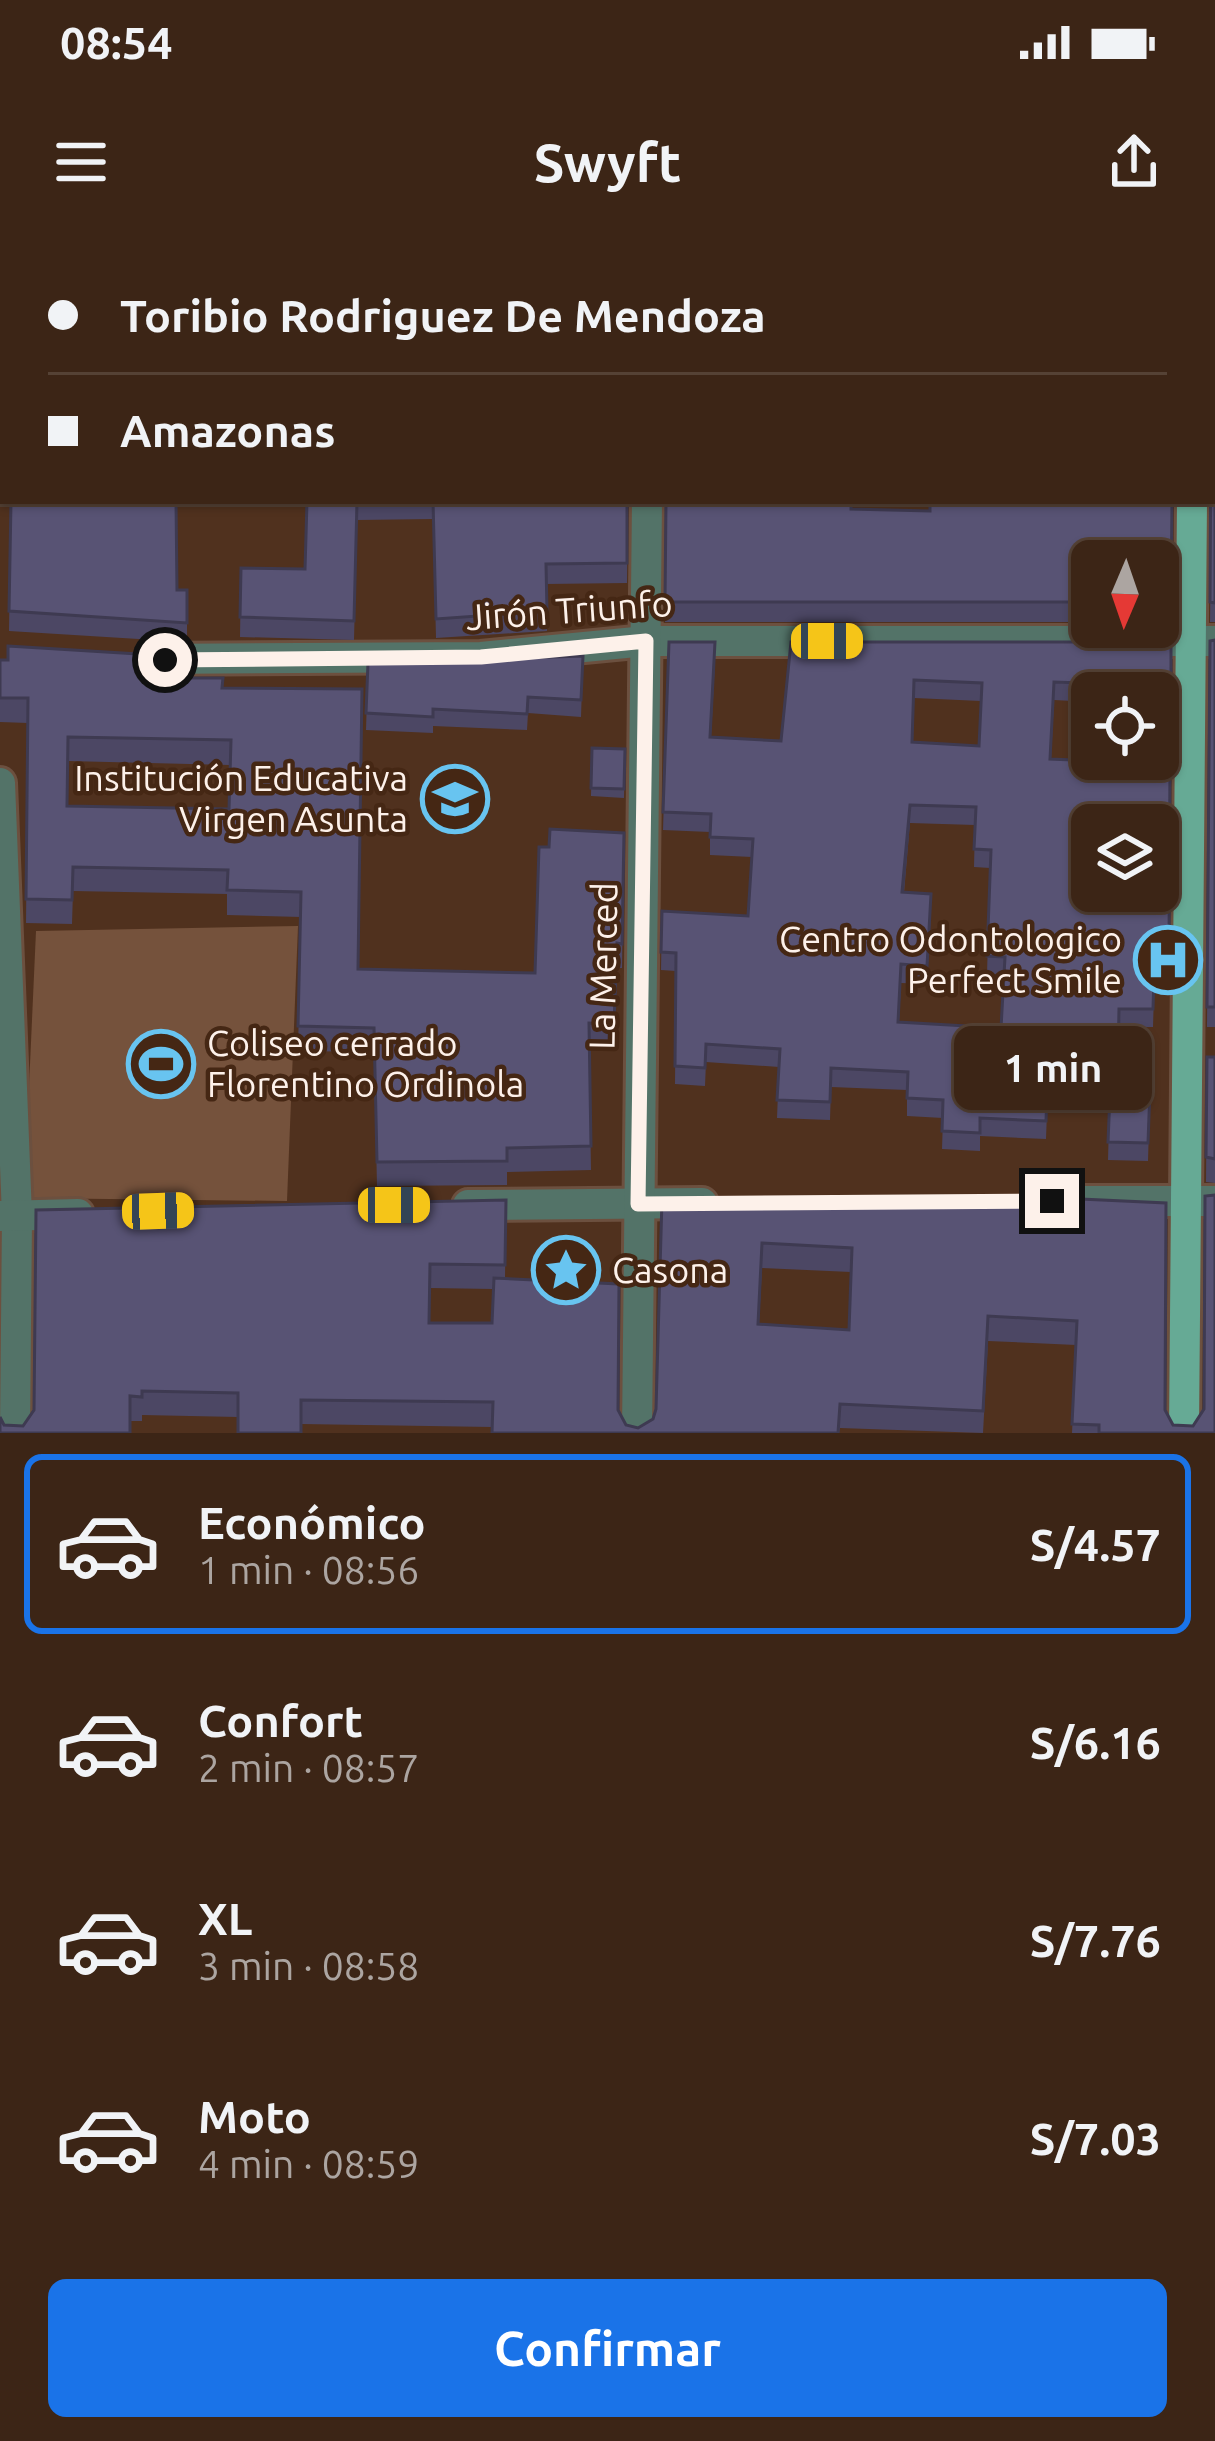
<!DOCTYPE html>
<html lang="es">
<meta charset="utf-8">
<style>
body{margin:0;font-family:Ubuntu,sans-serif;background:#473123;color:#f1f3f6;height:100vh;display:flex;flex-direction:column;font-size:45px;white-space:nowrap}
*{box-sizing:border-box;margin:0}
p{font-size:39px;color:#aca5a1}
.icon{flex:none;width:66px;height:66px;fill:none;stroke:currentColor;stroke-width:2;stroke-linecap:round;stroke-linejoin:round}
.map{position:relative;height:1193px;overflow:hidden}
.details{display:flex;flex-direction:column;background:#3c2516;flex:1}
.details>*{flex:none}
.top-card{position:absolute;left:0px;top:0px;width:1215px;height:264px;box-shadow:0 3px 9px #0004,0 0 0 3px #554235;display:grid;align-content:center;height:264px;padding:0 48px;background:#3c2516}
.needle{width:78px;rotate:182deg}
.fabs{position:absolute;left:1071px;top:300px;display:grid;gap:24px}
.fabs a{display:grid;place-items:center;width:108px;height:108px;border-radius:18px;background:#3c2516;box-shadow:0 3px 9px #0004,0 0 0 3px #554235;font-size:60px}
.end{position:absolute;width:54px;height:54px;margin:-27px;border:15px solid #fdf1ea;background:#111;box-shadow:0 0 0 6px #111}
.from{border-radius:50%}
.bubble{position:absolute;height:84px;border-radius:18px;background:#3c2516;box-shadow:0 3px 9px #0004,0 0 0 3px #554235;font-size:39px;font-weight:600;line-height:84px;text-align:center}
.car{position:absolute;width:36px;height:72px;margin:-36px -18px;border-radius:15px;box-shadow:0 0 9px 3px #0007;background:linear-gradient(#f5c518 24%,#345 0 40%,#f5c518 0 76%,#345 0 86%,#f5c518 0)}
.top-card b{display:flex;align-items:center;gap:42px;height:114px;font-size:45px}
.top-card b+b{border-top:3px solid #554235}
.top-card i{width:30px;height:30px;background:#f1f3f6}
ul{padding:21px 0 0;list-style:none}
li{display:flex;align-items:center;gap:36px;height:180px;margin:0 24px 18px;padding:0 24px;border:6px solid transparent;border-radius:18px}
li div{flex:1}
li b{display:block;font-size:45px}
li em{font-style:normal;font-weight:600}
li.current{border-color:#1a73e8}
li>.icon{width:108px;height:108px;stroke-width:1.5}
.action{display:flex;gap:24px;margin-top:auto;padding:24px 48px}
.action a{flex:1;height:138px;border-radius:18px;background:#1a73e8;color:#fff;font-size:48px;font-weight:600;line-height:138px;text-align:center}
.status{display:flex;justify-content:space-between;align-items:center;height:84px;padding:0 60px;background:#3c2516;direction:ltr}
.status svg{height:33px;fill:currentColor}
header{display:flex;justify-content:space-between;align-items:center;height:156px;padding:0 48px;background:#3c2516;font-size:54px;font-weight:600}
.map>svg:first-child{display:block}
.green{fill:#75523c}
.lines{fill:none;stroke-linecap:round;stroke-linejoin:round}
.minor-casing{stroke:#6c503f;stroke-width:36}
.major-casing{stroke:#6c503f;stroke-width:36}
.minor{stroke:#537368;stroke-width:30}
.major{stroke:#66aa95;stroke-width:30}
.wall{fill:#4c4764;fill-rule:evenodd}
.shaded-wall{fill:#3e3a51}
.building{fill:#585374;stroke:#3e3a51;stroke-width:3;fill-rule:evenodd}
.route{stroke:#fdf1ea;stroke-width:15}
.labels{text-anchor:middle;stroke-width:9;stroke-linejoin:round;paint-order:stroke}
.street-label{font-size:36px;fill:#fdf1ea;stroke:#452714}
.poi-label{font-size:36px;fill:#fdf1ea;stroke:#452714;text-anchor:end}
</style>
<div class="status"><b>08:54</b><svg viewBox="0 0 49 12"><path d="M0 12V9h3v3zM5 12V6h3v6zM10 12V3h3v9zM15 12V0h3v12zM26 1h20v11H26zM47 4h2v5h-2z"/></svg></div>
<header><svg class="icon" aria-label="menu" viewBox="0 0 24 24"><path d="M4 6h16M4 12h16M4 18h16"/></svg>Swyft<svg class="icon" aria-label="share" viewBox="0 0 24 24"><path d="M12 15V3M7 8l5-5 5 5M5 13v7h14v-7"/></svg></header>
<div class="map">
<svg width="1215" height="1193" viewBox="0 0 1215 1193">
<rect width="100%" height="100%" fill="#50311e"/>
<polygon class="green" points="298,686 287,961 24,958 36,691"/>
<g class="lines">
<g class="minor-casing">
<g id="minor">
<polyline points="650,3 650,0"/>
<polyline points="150,419 481,417 646,401 1215,401"/>
<polyline points="0,543 17,976 15,1193"/>
<polyline points="1074,961 1215,961"/>
<polyline points="468,965 702,963"/>
<polyline points="0,976 78,974"/>
<polyline points="637,1193 647,261"/>
</g>
</g>
<g class="major-casing">
<g id="major">
<polyline points="1195,3 1195,0"/>
<polyline points="1184,1193 1192,261"/>
</g>
</g>
<use href="#minor" class="minor"/>
<use href="#major" class="major"/>
</g>
<g class="wall">
<rect x="688" y="0" width="479" height="3"/>
<polygon points="1215,17 1215,382 1210,382"/>
<polygon points="11,261 176,264 177,350 187,350 187,402 9,391"/>
<polygon points="239,261 628,261 627,343 546,344 547,391 436,398 433,279 357,280 354,400 240,397 241,328 305,329 307,265"/>
<polygon points="666,261 930,271 1173,261 1171,382 1158,382 1158,321 1092,321 1092,382 665,382"/>
<polygon points="1215,400 1215,787 1207,787 1210,401"/>
<path d="M669,402L715,421L711,497L781,501L791,402H1171V454L1116,452L1092,453V462L1054,460L1051,519L1170,524L1169,722H1155L1153,787H1119L1118,820L1151,821L1148,921L1108,920L1110,848L1048,845L1046,899L980,896V911L942,909L943,878L907,876V850L831,847L830,880L777,878L779,827L706,822L705,846L675,844L676,731L661,730L662,671L748,676L752,617L710,615V592L663,590ZM914,458L981,461L979,506L913,502ZM910,583L975,585L974,627L990,628L987,734L1004,735L1001,788L899,782L901,743L927,744L931,672L904,653Z"/>
<polygon points="583,416 581,477 528,473 527,490 433,486 433,493 366,490 368,423"/>
<path d="M0,420L187,438L222,448L359,729L535,733L549,607L624,593L622,728H617L614,808L589,807L591,930L507,932V945L377,946L374,812L298,811L301,677L227,675V654L73,651L72,684L26,683L28,483L0,482ZM68,521L230,525L229,569L68,566Z"/>
<polygon points="592,508 625,509 624,558 591,556"/>
<polygon points="1207,817 1215,817 1215,943 1206,942"/>
<path d="M1215,955V1193H1072L1076,1105L988,1101L983,1193L840,1188L839,1193H492V1187L301,1184V1193H238V1177L142,1175V1181H130V1193H0V1177L4,1185L23,1186L34,1170L36,970L506,960L505,1039L619,1044L618,1170L626,1185L638,1188L653,1179L656,1169L662,959L1037,957L1166,963L1165,1170L1173,1185L1193,1186L1204,1169L1205,956ZM762,1028L851,1032L849,1090L759,1084ZM430,1048L493,1049L492,1083H430Z"/>
</g>
<polygon class="shaded-wall" points="910,565 910,583 902,671 902,652"/>
<g class="building">
<polygon points="18,0 271,0 293,3 18,3"/>
<rect x="340" y="0" width="274" height="3"/>
<polygon points="688,0 749,0 749,2 688,3"/>
<rect x="1021" y="0" width="145" height="3"/>
<polygon points="1212,17 1215,17 1215,363 1210,362"/>
<polygon points="11,261 176,261 177,350 187,350 187,383 9,371"/>
<polygon points="307,261 357,261 354,381 240,377 241,328 305,329"/>
<polygon points="433,261 627,261 627,323 546,324 547,371 436,379"/>
<polygon points="666,261 851,261 851,269 930,271 930,261 1172,261 1171,362 1158,362 1158,321 1092,321 1092,362 665,362"/>
<polygon points="1215,400 1215,767 1207,767 1210,401"/>
<path d="M669,402H715L710,497L781,501L791,402H1171V436L1116,433L1115,444L1054,442L1050,519L1170,524L1169,704H1155L1153,769H1119L1118,820L1151,821L1148,903L1108,902L1111,830L1048,827L1046,881L980,878V893L942,891L943,860L907,858L908,832L831,828L830,862L777,860L780,809L706,804L705,828L675,826L676,713L661,712L662,671L748,676L753,599L710,597L711,574L663,572ZM914,440L982,443L979,506L912,502ZM910,565L976,567L974,609L991,610L987,716L1005,717L1001,788L898,782L901,724L927,726L931,654L902,652ZM1092,585H1158V651H1092Z"/>
<path d="M8,406L187,417V438H223L222,448L362,449L358,729L535,733L539,607H549L550,589L624,593L622,704L617,703L614,784L589,783L591,906L507,908V921L377,922L374,788L298,786L301,652L227,650L228,630L73,627L72,660L26,659L28,458H0V420H8ZM68,497L231,500L229,569L67,566Z"/>
<polygon points="583,416 581,460 528,457 527,474 433,469 433,477 366,473 368,423"/>
<polygon points="592,508 625,509 624,549 591,548"/>
<polygon points="1207,817 1215,817 1215,919 1206,917"/>
<path d="M1215,955V1193H1099V1185L1072,1184L1077,1081L988,1076L983,1171L840,1164L838,1193H492L493,1162L301,1160V1193H238V1153L142,1151V1157L130,1156V1193H0V1177L4,1185L23,1186L34,1170L36,970L506,960L505,1025L430,1024L429,1083H492L494,1038L619,1044L618,1170L626,1185L638,1188L653,1179L656,1169L662,959L1037,957L1166,963L1165,1170L1173,1185L1193,1186L1204,1169L1205,956ZM762,1003L852,1008L849,1090L758,1084Z"/>
</g>
<g class="lines">
<polyline class="route" points="165,420 481,417 646,401 638,964 1052,961"/>
</g>
<defs>
<g id="school-ring" transform="scale(3.45)"><circle r="9.5" fill="#452714" stroke="#68c4f0" stroke-width="1.5"/><path d="M0-5L7-2L0 1L-7-2ZM-4 1L0 2.5L4 1V4Q0 6-4 4Z" fill="#68c4f0"/></g>
<g id="hospital-ring" transform="scale(3.45)"><circle r="9.5" fill="#452714" stroke="#68c4f0" stroke-width="1.5"/><path d="M-5-5h3v3.5h4V-5h3V5h-3V1.5h-4V5h-3Z" fill="#68c4f0"/></g>
<g id="stadium-ring" transform="scale(3.45)"><circle r="9.5" fill="#452714" stroke="#68c4f0" stroke-width="1.5"/><path d="M0-5a6.5 5 0 1 0 0 10a6.5 5 0 1 0 0-10ZM-3.5-1.8h7v3.6h-7Z" fill="#68c4f0"/></g>
<g id="sight-ring" transform="scale(3.45)"><circle r="9.5" fill="#452714" stroke="#68c4f0" stroke-width="1.5"/><path d="M0-6L1.8-2.2L6-1.7L2.9 1.2L3.7 5.4L0 3.3L-3.7 5.4L-2.9 1.2L-6-1.7L-1.8-2.2Z" fill="#68c4f0"/></g>
</defs>
<g fill-rule="evenodd">
<use href="#school-ring" x="455" y="559"/>
<use href="#hospital-ring" x="1168" y="720"/>
<use href="#stadium-ring" x="161" y="824"/>
<use href="#sight-ring" x="566" y="1030"/>
</g>
<g class="labels">
<g class="street-label">
<text transform="translate(569 370) rotate(-4)" y="13">Jirón Triunfo</text>
<text transform="translate(603 726) rotate(-89)" y="13">La Merced</text>
</g>
<g class="poi-label">
<text x="408" y="551">Institución Educativa<tspan x="408" dy="41">Virgen Asunta</tspan></text>
<text x="1122" y="712">Centro Odontologico<tspan x="1122" dy="41">Perfect Smile</tspan></text>
<text x="207" y="816" text-anchor="start">Coliseo cerrado<tspan x="207" dy="41">Florentino Ordinola</tspan></text>
<text x="612" y="1043" text-anchor="start">Casona</text>
</g>
</g>
</svg>
<div class="fabs">
<a><svg class="needle" viewBox="-14 -14 28 28"><path d="M0-13l5 13h-10z" fill="#e53935"/><path d="M0 13l5-13h-10z" fill="#aca5a1"/></svg></a>
<a><svg class="icon" aria-label="locate" viewBox="0 0 24 24"><circle cx="12" cy="12" r="6"/><path d="M12 2v4M12 18v4M2 12h4M18 12h4"/></svg></a>
<a><svg class="icon" aria-label="layers" viewBox="0 0 24 24"><path d="M12 4l9 5-9 5-9-5zM3 14l9 5 9-5"/></svg></a>
</div>
<i class="end from" style="left:165px;top:420px"></i>
<i class="end" style="left:1052px;top:961px"></i>
<div class="bubble" style="left:954px;top:786px;width:198px">1 min</div>
<i class="car" style="left:827px;top:401px;rotate:90deg"></i>
<i class="car" style="left:394px;top:965px;rotate:90deg"></i>
<i class="car" style="left:158px;top:971px;rotate:88deg"></i>
<div class="top-card">
<b><i class="from"></i>Toribio Rodriguez De Mendoza</b>
<b><i></i>Amazonas</b>
</div>
</div>
<section class="details">
<ul>
<li class="current"><svg class="icon" aria-label="car" viewBox="0 0 24 24"><path d="M5 17H2v-5l4-1 3-4h7l3 4 3 1v5h-3M9 17h6M6 11h13"/><circle cx="7" cy="17" r="2"/><circle cx="17" cy="17" r="2"/></svg><div><b>Económico</b><p>1 min · 08:56</p></div><em>S/4.57</em></li>
<li><svg class="icon" aria-label="car" viewBox="0 0 24 24"><path d="M5 17H2v-5l4-1 3-4h7l3 4 3 1v5h-3M9 17h6M6 11h13"/><circle cx="7" cy="17" r="2"/><circle cx="17" cy="17" r="2"/></svg><div><b>Confort</b><p>2 min · 08:57</p></div><em>S/6.16</em></li>
<li><svg class="icon" aria-label="car" viewBox="0 0 24 24"><path d="M5 17H2v-5l4-1 3-4h7l3 4 3 1v5h-3M9 17h6M6 11h13"/><circle cx="7" cy="17" r="2"/><circle cx="17" cy="17" r="2"/></svg><div><b>XL</b><p>3 min · 08:58</p></div><em>S/7.76</em></li>
<li><svg class="icon" aria-label="car" viewBox="0 0 24 24"><path d="M5 17H2v-5l4-1 3-4h7l3 4 3 1v5h-3M9 17h6M6 11h13"/><circle cx="7" cy="17" r="2"/><circle cx="17" cy="17" r="2"/></svg><div><b>Moto</b><p>4 min · 08:59</p></div><em>S/7.03</em></li>
</ul>
<div class="action"><a>Confirmar</a></div>
</section>
